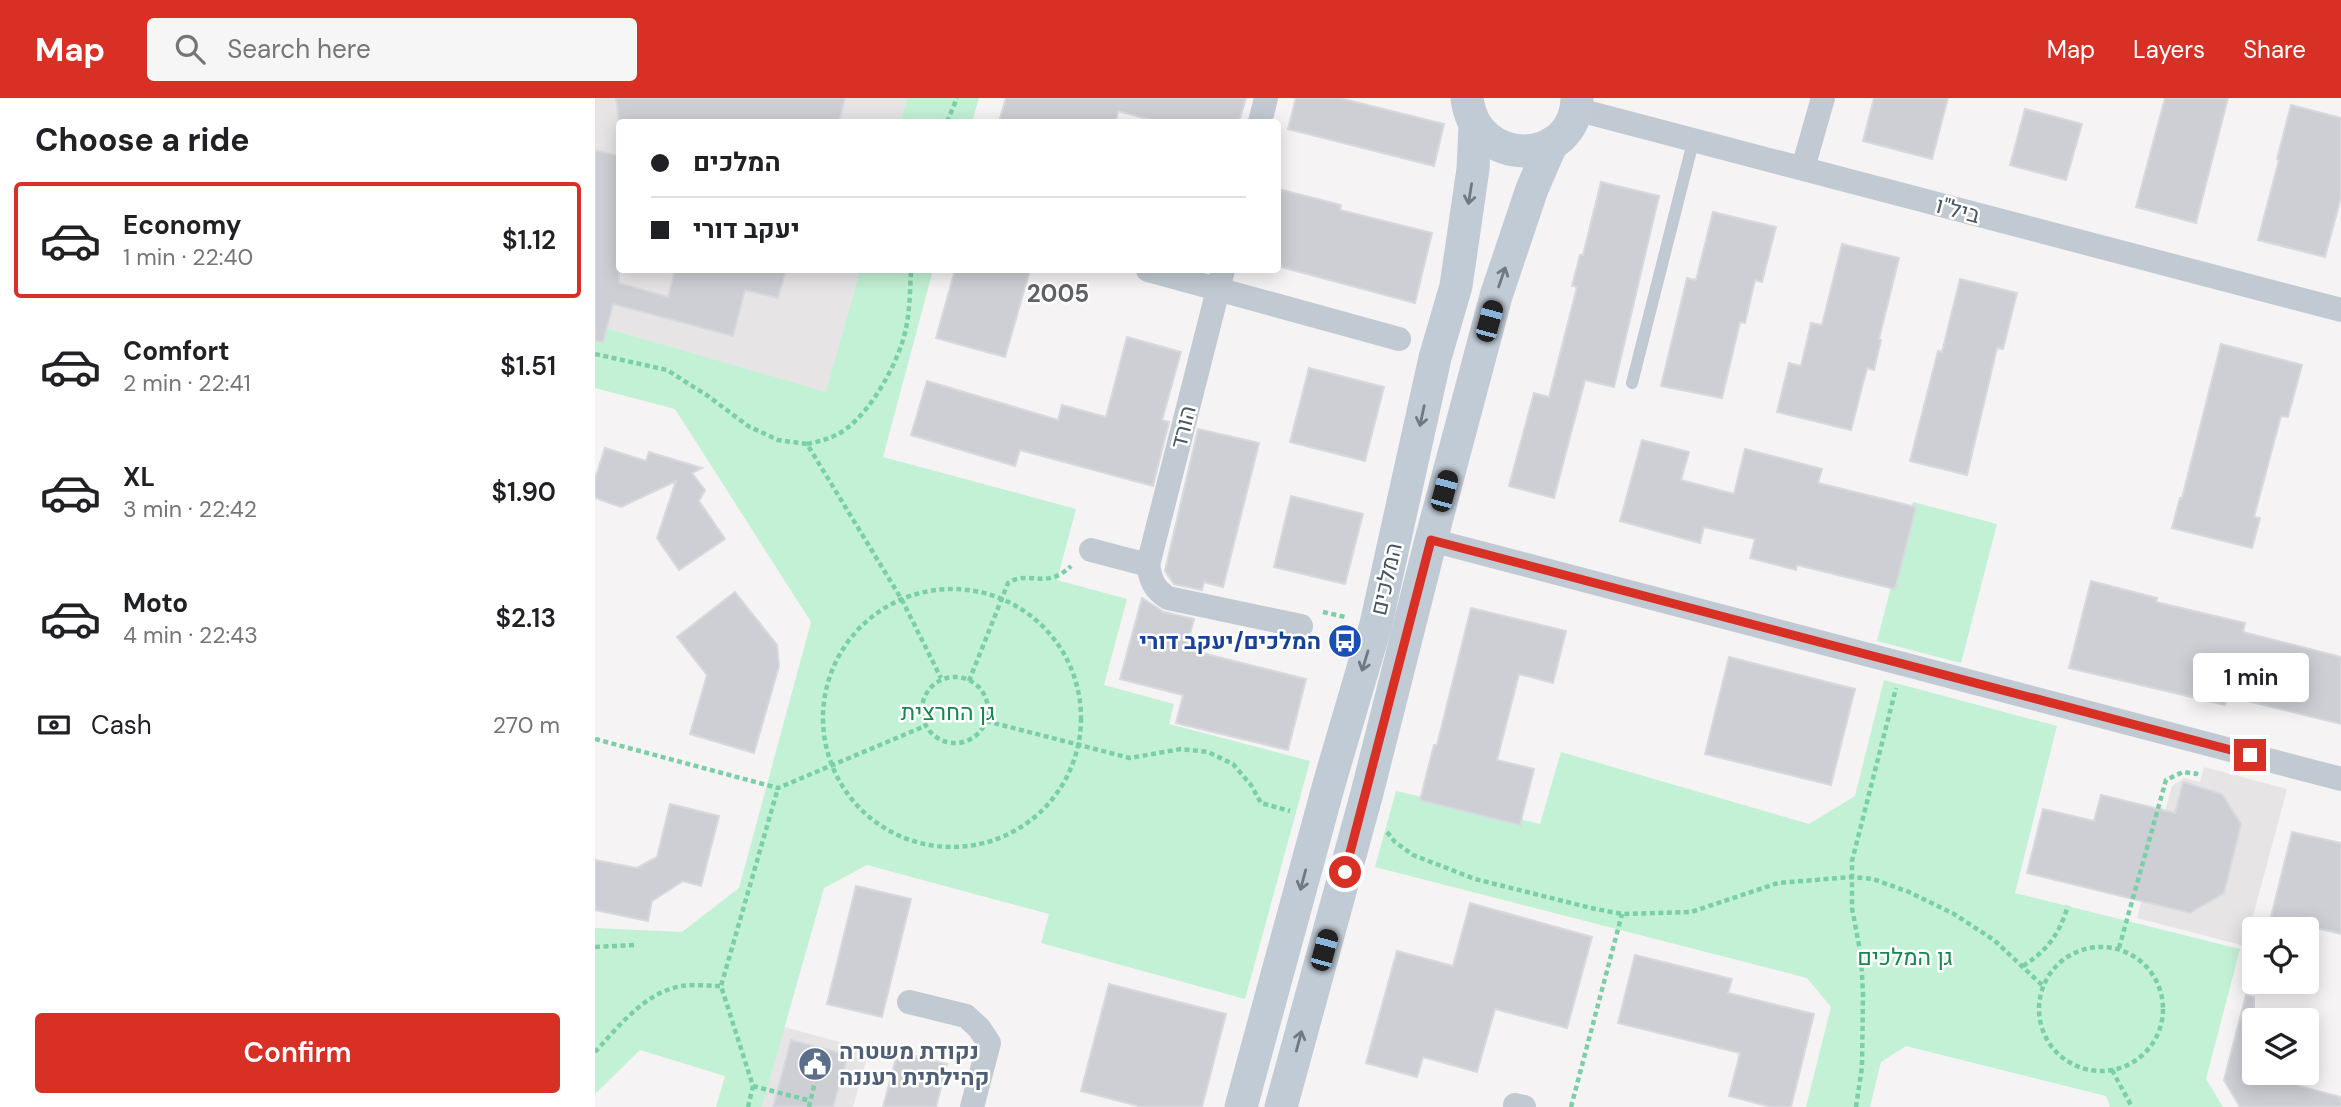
<!DOCTYPE html>
<meta charset="utf-8">
<style>
body{margin:0;font-family:"DM Sans",Heebo,sans-serif;background:#f6f6f6;color:#202124;height:100vh;display:flex;flex-direction:column;font-size:26px;white-space:nowrap}
*{box-sizing:border-box;margin:0}
p{font-size:23px;color:#757577}
.icon{flex:none;width:38px;height:38px;fill:none;stroke:currentColor;stroke-width:2;stroke-linecap:round;stroke-linejoin:round}
.map{position:relative;flex:1;overflow:hidden}
.panel{display:flex;flex-direction:column;background:#fff;width:595px}
.panel>*{flex:none}
.top-card{position:absolute;left:21px;top:21px;width:665px;height:154px;border-radius:7px;box-shadow:0 4px 18px #0003;display:grid;align-content:center;height:154px;padding:0 35px;background:#fff}
.fabs{position:absolute;left:1647px;top:819px;display:grid;gap:14px}
.fabs a{display:grid;place-items:center;width:77px;height:77px;border-radius:7px;background:#fff;box-shadow:0 4px 18px #0003;font-size:35px}
.end{position:absolute;width:32px;height:32px;margin:-16px;border:9px solid #d93025;background:#fff;box-shadow:0 0 0 4px #fff}
.from{border-radius:50%}
.bubble{position:absolute;height:49px;border-radius:7px;background:#fff;box-shadow:0 4px 18px #0003;font-size:23px;font-weight:600;line-height:49px;text-align:center}
.car{position:absolute;width:21px;height:42px;margin:-21px -10px;border-radius:9px;box-shadow:0 0 5px 2px #0007;background:linear-gradient(#222 24%,#8ab4d8 0 40%,#222 0 76%,#8ab4d8 0 86%,#222 0)}
.top-card b{display:flex;align-items:center;gap:24px;height:66px;font-size:26px}
.top-card b+b{border-top:2px solid #e0e0e0}
.top-card i{width:18px;height:18px;background:#202124}
ul{padding:0;list-style:none}
li{display:flex;align-items:center;gap:21px;height:116px;margin:0 14px 10px;padding:0 21px;border:4px solid transparent;border-radius:7px}
li div{flex:1}
li b{display:block;font-size:26px}
li em{font-style:normal;font-weight:600}
li.current{border-color:#d93025}
li>.icon{width:63px;height:63px;stroke-width:1.5}
h2{padding:0 35px;font-size:32px;line-height:84px}
.pay{display:flex;align-items:center;gap:18px;height:77px;padding:0 35px;font-size:26px}
.pay p{margin-inline-start:auto}
.action{display:flex;gap:14px;margin-top:auto;padding:14px 35px}
.action a{flex:1;height:80px;border-radius:7px;background:#d93025;color:#fff;font-size:28px;font-weight:600;line-height:80px;text-align:center}
header{display:flex;align-items:center;gap:42px;box-sizing:border-box;height:98px;padding:0 35px;background:#d93025;color:#fff}
header strong{font-size:33px}
nav{display:flex;gap:38px;margin-inline-start:auto;font-size:24px}
.search{width:490px;height:63px;background:#f6f6f6;display:flex;align-items:center;gap:18px;box-sizing:border-box;padding:0 24px;border-radius:7px;color:#757577;font-size:26px}
main{display:flex;flex:1;min-height:0}
.map>svg:first-child{display:block}
.education{fill:#e6e4e5}
.green{fill:#c3f1d5}
.building{fill:#cdcfd5;stroke:#d7d9de;stroke-width:2}
.lines{fill:none;stroke-linecap:round;stroke-linejoin:round}
.path{stroke:#7ad0a6;stroke-width:4.5;stroke-dasharray:5 3.5;stroke-linecap:butt}
.lane{stroke:#c1cad2;stroke-width:12}
.street{stroke:#c1cad2;stroke-width:24}
.secondary{stroke:#c1cbd6;stroke-width:33}
.oneway{stroke:#6e7984}
.route{stroke:#d93025;stroke-width:9}
.labels{text-anchor:middle;stroke-width:5;stroke-linejoin:round;paint-order:stroke}
.street-label{font-size:23px;fill:#4a5661;stroke:#fff}
.transit-label{font-size:23px;font-weight:bold;fill:#164399;stroke:#fff;text-anchor:end}
.park-label{font-size:23px;fill:#17864f;stroke:#fff}
.service-label{font-size:23px;font-weight:bold;fill:#4e5e75;stroke:#fff;text-anchor:start}
.neighbourhood-label{font-size:24px;font-weight:bold;fill:#5f6368;stroke:#fff}
</style>
<header>
<strong>Map</strong>
<div class="search"><svg class="icon" aria-label="search" viewBox="0 0 24 24"><circle cx="10" cy="10" r="6"/><path d="M15 15l6 6"/></svg>Search here</div>
<nav><a>Map</a><a>Layers</a><a>Share</a></nav>
</header>
<main>
<section class="panel">
<h2>Choose a ride</h2>
<ul>
<li class="current"><svg class="icon" aria-label="car" viewBox="0 0 24 24"><path d="M5 17H2v-5l4-1 3-4h7l3 4 3 1v5h-3M9 17h6M6 11h13"/><circle cx="7" cy="17" r="2"/><circle cx="17" cy="17" r="2"/></svg><div><b>Economy</b><p>1 min · 22:40</p></div><em>$1.12</em></li>
<li><svg class="icon" aria-label="car" viewBox="0 0 24 24"><path d="M5 17H2v-5l4-1 3-4h7l3 4 3 1v5h-3M9 17h6M6 11h13"/><circle cx="7" cy="17" r="2"/><circle cx="17" cy="17" r="2"/></svg><div><b>Comfort</b><p>2 min · 22:41</p></div><em>$1.51</em></li>
<li><svg class="icon" aria-label="car" viewBox="0 0 24 24"><path d="M5 17H2v-5l4-1 3-4h7l3 4 3 1v5h-3M9 17h6M6 11h13"/><circle cx="7" cy="17" r="2"/><circle cx="17" cy="17" r="2"/></svg><div><b>XL</b><p>3 min · 22:42</p></div><em>$1.90</em></li>
<li><svg class="icon" aria-label="car" viewBox="0 0 24 24"><path d="M5 17H2v-5l4-1 3-4h7l3 4 3 1v5h-3M9 17h6M6 11h13"/><circle cx="7" cy="17" r="2"/><circle cx="17" cy="17" r="2"/></svg><div><b>Moto</b><p>4 min · 22:43</p></div><em>$2.13</em></li>
</ul>
<div class="pay"><svg class="icon" aria-label="cash" viewBox="0 0 24 24"><path d="M3 7h18v10H3z"/><circle cx="12" cy="12" r="2"/></svg>Cash<p>270 m</p></div>
<div class="action"><a>Confirm</a></div>
</section>
<div class="map">
<svg width="1746" height="1009" viewBox="0 0 1746 1009">
<rect width="100%" height="100%" fill="#f5f3f3"/>
<g class="education">
<polygon points="0,0 312,0 305,24 24,24 24,172 265,172 231,295 0,227"/>
<polygon points="1609,669 1692,691 1650,848 1542,820 1577,688 1589,680 1605,684"/>
<polygon points="189,929 274,952 258,1009 167,1009"/>
</g>
<g class="green">
<polygon points="312,0 384,0 377,24 305,24"/>
<polygon points="265,172 338,172 288,359 481,411 462,482 532,501 509,587 579,606 574,626 715,663 650,901 446,845 454,816 272,767 229,790 167,1009 121,1009 130,978 45,952 0,996 0,830 87,834 144,790 216,524 80,311 0,290 0,227 231,294"/>
<polygon points="1318,404 1402,426 1366,565 1282,543"/>
<polygon points="1289,582 1462,628 1420,795 1645,851 1611,981 1628,1009 1515,1009 1511,998 1311,948 1286,964 1275,1009 1211,1009 1236,909 1212,880 780,769 801,693 945,726 966,654 1214,726 1260,698"/>
</g>
<g class="building">
<polygon points="21,0 250,0 244,24 24,24"/>
<polygon points="411,0 651,0 644,24 564,24 523,13 521,24 404,24"/>
<polygon points="701,0 744,0 849,26 839,68 693,31"/>
<polygon points="1279,0 1353,0 1337,61 1268,43"/>
<polygon points="1570,0 1633,0 1601,125 1541,109"/>
<polygon points="1696,7 1746,20 1746,99 1730,159 1663,142 1684,62 1682,61"/>
<polygon points="1430,11 1487,26 1471,82 1415,67"/>
<polygon points="0,52 24,58 24,185 73,199 80,172 191,172 183,200 150,192 138,238 18,206 8,244 0,243"/>
<polygon points="1006,84 1064,98 1019,289 990,282 959,400 914,388 939,295 954,299 982,189 977,188 985,157 988,157"/>
<polygon points="687,92 746,107 745,112 837,135 820,205 682,168 682,109"/>
<polygon points="1118,114 1181,129 1167,184 1160,182 1150,225 1145,224 1127,300 1066,288 1092,180 1101,182"/>
<polygon points="1247,146 1304,160 1284,241 1286,242 1279,272 1272,270 1256,332 1182,314 1194,265 1206,268 1216,225 1227,227"/>
<polygon points="360,172 435,172 410,259 341,240"/>
<polygon points="1365,181 1422,195 1408,251 1402,250 1372,377 1315,363 1343,253 1347,254"/>
<polygon points="532,239 586,254 567,322 574,324 558,388 425,352 420,368 316,337 332,283 463,322 467,307 511,319"/>
<polygon points="1626,246 1707,267 1693,319 1686,318 1659,419 1665,420 1657,450 1577,430 1585,400 1587,400"/>
<polygon points="714,270 789,289 770,363 695,344"/>
<polygon points="603,331 664,345 628,489 609,484 607,492 579,486 570,473"/>
<polygon points="1047,342 1094,354 1086,382 1139,396 1150,351 1227,371 1223,385 1321,409 1300,491 1202,467 1201,472 1155,460 1160,441 1109,429 1105,445 1025,423"/>
<polygon points="10,350 51,363 54,354 107,370 97,375 110,392 104,403 130,441 84,472 62,440 81,383 26,409 0,400 0,381"/>
<polygon points="696,398 768,416 750,486 679,469"/>
<polygon points="1496,483 1562,500 1561,504 1650,525 1648,534 1746,559 1746,626 1632,598 1630,607 1474,570"/>
<polygon points="140,494 182,547 184,568 159,655 95,636 112,577 82,539"/>
<polygon points="547,500 569,514 599,521 591,551 711,581 693,652 581,625 588,597 525,581"/>
<polygon points="876,510 971,533 958,585 924,576 902,662 939,671 925,727 825,702 839,647 842,647"/>
<polygon points="1134,559 1260,591 1236,687 1110,656"/>
<polygon points="1588,684 1627,696 1646,726 1629,795 1595,815 1432,775 1448,711 1499,723 1506,697 1580,715"/>
<polygon points="75,706 124,718 106,788 88,783 57,803 53,823 0,812 0,762 42,770 62,759"/>
<polygon points="1697,734 1746,745 1746,836 1676,819"/>
<polygon points="261,788 316,801 287,919 232,906"/>
<polygon points="875,805 997,839 972,930 900,911 882,974 828,959 822,979 771,965 802,853 858,868"/>
<polygon points="1040,857 1137,881 1133,895 1219,916 1196,1009 1176,1009 1134,998 1145,955 1023,925"/>
<polygon points="514,886 631,916 607,1009 547,1009 486,993"/>
<polygon points="1651,897 1659,899 1659,975 1708,975 1704,988 1746,999 1746,1009 1645,1009 1629,982"/>
<polygon points="196,942 253,957 238,1009 178,1009"/>
<polygon points="303,953 352,966 341,1009 288,1009"/>
</g>
<g class="lines">
<g class="path">
<polyline points="352,24 362,0"/>
<polyline points="0,256 72,272 113,298 153,328 183,342 212,346 307,502 346,580"/>
<path d="M212,346C226,343 239,340 251,331C277,312 305,262 311,230C315,211 315,191 316,172"/>
<circle cx="357" cy="620" r="129"/>
<polyline points="728,514 750,519"/>
<circle cx="360" cy="612" r="33"/>
<path d="M374,583L413,485C435,471 450,493 476,468"/>
<polyline points="391,623 535,660 586,651 613,654 638,666 656,687 666,705 695,713"/>
<polyline points="0,641 183,690 330,628"/>
<polyline points="792,734 800,744 818,757 880,781 996,810 1027,816 1096,814 1183,785 1256,779 1278,781 1314,794 1359,816 1399,842 1448,888"/>
<circle cx="1506" cy="911" r="62"/>
<polyline points="0,849 40,847"/>
<polyline points="1524,850 1571,682 1588,674 1601,676 1602,671"/>
<path d="M1428,868C1453,852 1464,836 1473,808"/>
<path d="M0,954C24,928 50,894 87,888C99,886 113,888 126,888"/>
<polyline points="1517,972 1537,1009"/>
<polyline points="158,988 216,1003"/>
<polyline points="153,1009 158,988 126,888 183,690"/>
<polyline points="214,1009 220,984"/>
<polyline points="976,1009 1027,816"/>
<polyline points="1261,1009 1267,969 1268,896 1266,858 1257,810 1257,763 1301,590"/>
</g>
<polyline class="lane" points="1037,285 1098,44"/>
<g class="street">
<polyline points="980,11 1746,212"/>
<polyline points="665,24 671,0"/>
<polyline points="1208,70 1228,0"/>
<polyline points="553,172 804,241"/>
<polyline points="836,442 1746,681"/>
<path d="M496,452L553,467C556,483 559,491 573,500L706,528"/>
<polyline points="553,467 628,172"/>
<polyline points="314,904 371,918 384,930 394,945 377,1009"/>
<polyline points="920,1009 920,1007 929,1009"/>
</g>
<g class="secondary">
<path d="M872,0C880,72 981,69 982,0"/>
<polyline points="646,1009 734,686 781,526 840,260 861,188 878,71 880,28"/>
<polyline points="686,1009 772,695 836,442 901,198 937,91 957,45"/>
</g>
</g>
<defs><path id="oneway-shaft" d="M-6 0H5M1.5-3L5.5 0L1.5 3" fill="none" stroke-width="1.6" stroke-linecap="round" stroke-linejoin="round" transform="scale(1.75)"/></defs>
<g class="oneway">
<use href="#oneway-shaft" transform="translate(875 96) rotate(99)"/>
<use href="#oneway-shaft" transform="translate(907 179) rotate(-71)"/>
<use href="#oneway-shaft" transform="translate(827 318) rotate(102)"/>
<use href="#oneway-shaft" transform="translate(770 563) rotate(107)"/>
<use href="#oneway-shaft" transform="translate(708 782) rotate(105)"/>
<use href="#oneway-shaft" transform="translate(704 943) rotate(-75)"/>
</g>
<g class="lines">
<polyline class="route" points="750,774 836,442 1655,657"/>
</g>
<defs>
<g id="bus-disc" transform="scale(1.75)"><circle r="9.5" fill="#1a4fb4" stroke="#fff"/><path d="M-5-6H5V4H4V6H2V4H-2V6H-4V4H-5ZM-3.5-4V0h7V-4ZM-3.5 1.2v1.5H-2V1.2ZM2 1.2v1.5H3.5V1.2Z" fill="#fff"/></g>
<g id="civic-disc" transform="scale(1.75)"><circle r="9.5" fill="#5c6f8a" stroke="#fff"/><path d="M-.6-6.5H3V-4.5H.6V-3L4-1V1h2V6H-6V1h2V-1L-.6-3ZM-1.2 2.5V6h2.4V2.5Z" fill="#fff"/></g>
</defs>
<g fill-rule="evenodd">
<use href="#bus-disc" x="750" y="543"/>
<use href="#civic-disc" x="220" y="966"/>
</g>
<g class="labels">
<g class="street-label">
<text transform="translate(1363 112) rotate(15)" y="8">ביל"ו</text>
<text transform="translate(588 329) rotate(-76)" y="8">הורד</text>
<text transform="translate(791 481) rotate(-77)" y="8">המלכים</text>
</g>
<g class="transit-label">
<text x="726" y="551">המלכים/יעקב דורי</text>
</g>
<g class="park-label">
<text x="353" y="622">גן החרצית</text>
<text x="1310" y="867">גן המלכים</text>
</g>
<g class="service-label">
<text x="244" y="961">נקודת משטרה<tspan x="244" dy="26">קהילתית רעננה</tspan></text>
</g>
<g class="neighbourhood-label">
<text x="463" y="204">2005</text>
</g>
</g>
</svg>
<div class="fabs">
<a><svg class="icon" aria-label="locate" viewBox="0 0 24 24"><circle cx="12" cy="12" r="6"/><path d="M12 2v4M12 18v4M2 12h4M18 12h4"/></svg></a>
<a><svg class="icon" aria-label="layers" viewBox="0 0 24 24"><path d="M12 4l9 5-9 5-9-5zM3 14l9 5 9-5"/></svg></a>
</div>
<i class="end from" style="left:750px;top:774px"></i>
<i class="end" style="left:1655px;top:657px"></i>
<div class="bubble" style="left:1598px;top:555px;width:116px">1 min</div>
<i class="car" style="left:894px;top:223px;rotate:15deg"></i>
<i class="car" style="left:849px;top:393px;rotate:15deg"></i>
<i class="car" style="left:729px;top:852px;rotate:15deg"></i>
<div class="top-card">
<b><i class="from"></i>המלכים</b>
<b><i></i>יעקב דורי</b>
</div>
</div>
</main>
